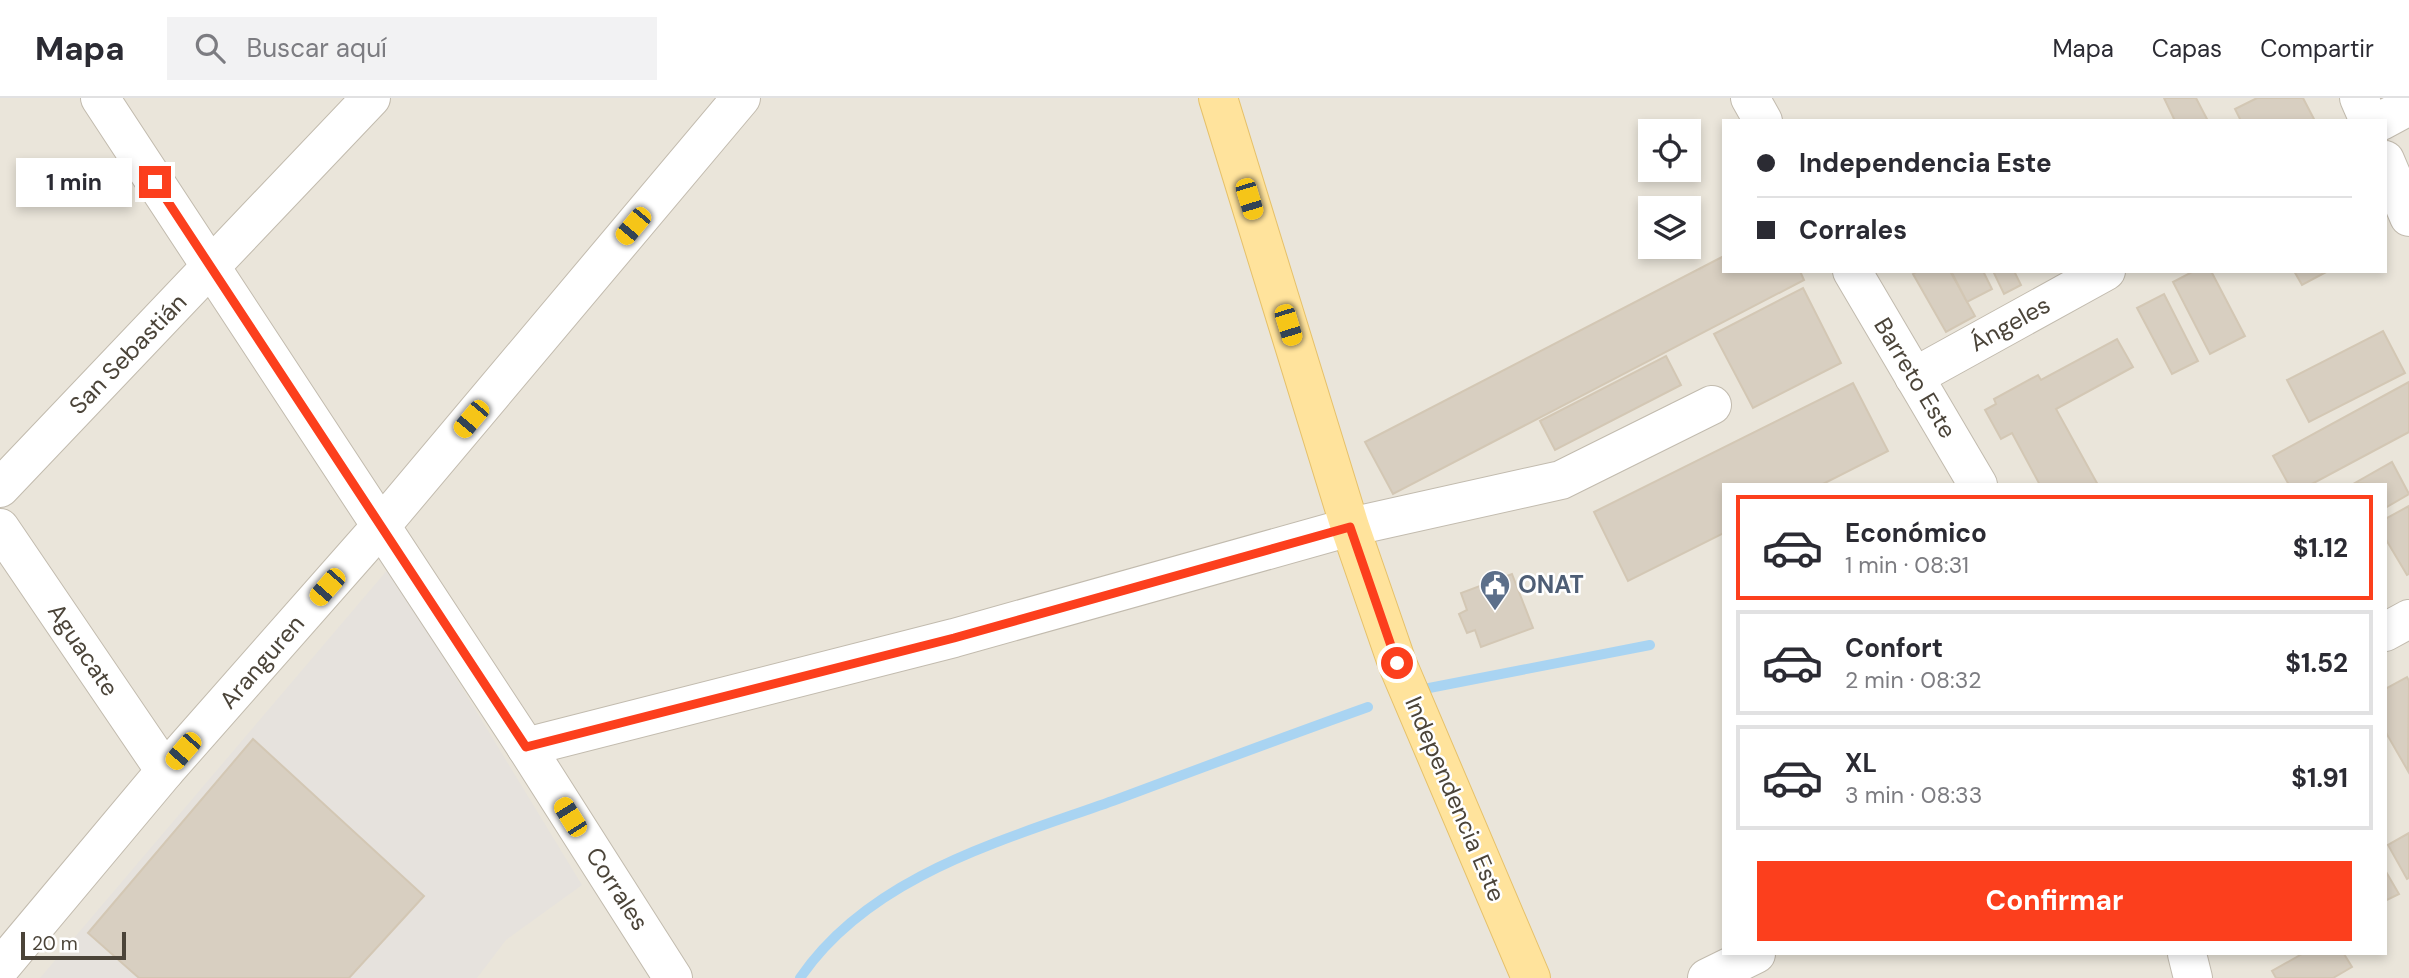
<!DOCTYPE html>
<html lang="es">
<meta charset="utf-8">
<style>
body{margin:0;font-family:"DM Sans",sans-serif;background:#f2f2f3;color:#2b2b33;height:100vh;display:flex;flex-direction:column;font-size:26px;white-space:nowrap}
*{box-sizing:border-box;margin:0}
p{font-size:23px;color:#7c7c81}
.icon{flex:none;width:38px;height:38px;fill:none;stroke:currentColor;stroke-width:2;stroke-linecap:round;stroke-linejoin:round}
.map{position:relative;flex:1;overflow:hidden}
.sheet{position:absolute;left:1722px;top:385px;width:665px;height:472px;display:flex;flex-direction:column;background:#fff;border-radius:0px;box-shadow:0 4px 10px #0003}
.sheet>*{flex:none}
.banner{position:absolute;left:1722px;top:21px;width:665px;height:154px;border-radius:0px;box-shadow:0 4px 10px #0003;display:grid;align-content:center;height:154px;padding:0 35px;background:#fff}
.fabs{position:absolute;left:1638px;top:21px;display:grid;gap:14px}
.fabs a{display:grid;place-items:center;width:63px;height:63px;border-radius:0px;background:#fff;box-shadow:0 4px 10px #0003;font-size:35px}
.scale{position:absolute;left:21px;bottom:18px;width:105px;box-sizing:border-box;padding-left:7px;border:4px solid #4b4439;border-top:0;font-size:19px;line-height:24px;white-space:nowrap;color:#4b4439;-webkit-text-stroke:5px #fff;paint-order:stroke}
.end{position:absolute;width:32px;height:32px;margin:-16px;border:9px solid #fc3f1d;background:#fff;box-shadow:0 0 0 4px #fff}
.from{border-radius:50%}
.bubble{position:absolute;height:49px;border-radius:0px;background:#fff;box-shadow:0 4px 10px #0003;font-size:23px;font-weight:700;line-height:49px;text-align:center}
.car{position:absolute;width:21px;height:42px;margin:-21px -10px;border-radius:9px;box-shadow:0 0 5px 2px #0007;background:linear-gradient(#f5c518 24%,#345 0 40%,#f5c518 0 76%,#345 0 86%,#f5c518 0)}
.banner b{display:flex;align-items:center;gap:24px;height:66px;font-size:26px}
.banner b+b{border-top:2px solid #e1e1e2}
.banner i{width:18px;height:18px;background:#2b2b33}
ul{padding:12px 0 0;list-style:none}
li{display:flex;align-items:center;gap:21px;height:105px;margin:0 14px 10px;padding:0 21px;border:4px solid #e1e1e2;border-radius:0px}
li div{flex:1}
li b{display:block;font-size:26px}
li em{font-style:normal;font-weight:700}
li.active{border-color:#fc3f1d}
li>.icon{width:63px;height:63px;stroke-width:1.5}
.button{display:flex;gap:14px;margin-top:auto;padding:14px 35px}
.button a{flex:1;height:80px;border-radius:0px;background:#fc3f1d;color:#fff;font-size:28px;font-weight:700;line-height:80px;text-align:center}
header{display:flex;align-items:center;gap:42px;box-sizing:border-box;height:98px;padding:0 35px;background:#fff;border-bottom:2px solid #e1e1e2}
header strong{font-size:33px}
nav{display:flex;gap:38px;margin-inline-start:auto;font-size:24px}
.search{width:490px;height:63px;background:#f2f2f3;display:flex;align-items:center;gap:18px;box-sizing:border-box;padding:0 24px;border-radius:0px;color:#7c7c81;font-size:26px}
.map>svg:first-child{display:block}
.residential{fill:#eae5da;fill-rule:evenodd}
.industrial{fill:#e6e2dd}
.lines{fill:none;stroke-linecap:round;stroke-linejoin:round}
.stream{stroke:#a9d4f2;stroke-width:10}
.building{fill:#d8cfc1;stroke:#d3c7b4;stroke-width:2}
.minor-casing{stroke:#c2bbae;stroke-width:40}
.major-casing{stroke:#e6c16a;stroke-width:40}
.minor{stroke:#fff;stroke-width:38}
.major{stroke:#ffe39c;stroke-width:38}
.route{stroke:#fc3f1d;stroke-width:9}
.labels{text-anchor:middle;stroke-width:5;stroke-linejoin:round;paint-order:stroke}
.street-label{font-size:24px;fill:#4b4439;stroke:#fff}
.service-label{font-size:24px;font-weight:bold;fill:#4e5e75;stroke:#fff;text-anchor:start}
</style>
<header>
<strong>Mapa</strong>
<div class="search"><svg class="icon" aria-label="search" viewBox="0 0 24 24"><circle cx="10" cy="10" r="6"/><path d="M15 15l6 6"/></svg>Buscar aquí</div>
<nav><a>Mapa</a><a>Capas</a><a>Compartir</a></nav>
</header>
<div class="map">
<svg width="2409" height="880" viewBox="0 0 2409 880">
<rect width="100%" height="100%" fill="#f6f3ec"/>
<path class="residential" d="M0,0H2409V880H0ZM1724,23H2385V173H1724ZM1650,33H1689V72H1650ZM1650,110H1689V149H1650ZM1724,387H2385V856H1724Z"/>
<polygon class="industrial" points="389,470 582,787 506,842 477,880 40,880"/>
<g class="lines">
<g class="stream">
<polyline points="1424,591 1650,547"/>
<path d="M800,880C871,776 1005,742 1118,701C1201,670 1284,639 1368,609"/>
</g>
</g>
<g class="building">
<polygon points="2164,0 2196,0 2208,23 2175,23"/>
<polygon points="2257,0 2303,0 2315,23 2241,23 2235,11"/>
<polygon points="1724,158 1724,173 1800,173 1804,182 1393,396 1365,344"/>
<polygon points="1918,173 1950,173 1975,218 1946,234 1913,176"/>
<polygon points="1951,173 1983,173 1992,191 1967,204"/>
<polygon points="1993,173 2014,173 2021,187 2004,196"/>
<polygon points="2194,173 2211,173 2245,238 2210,256 2173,184"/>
<polygon points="2294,173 2328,173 2302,187"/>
<polygon points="1803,190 1841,265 1753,310 1714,236"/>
<polygon points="2164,196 2198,263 2172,276 2137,210"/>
<polygon points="2383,233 2405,275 2309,324 2287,282"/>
<polygon points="2117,241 2133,269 2056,311 2098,387 2040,387 2012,335 2001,341 1985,312 1996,306 1994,301 2038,277 2041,282"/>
<polygon points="1666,258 1681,287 1555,352 1540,323"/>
<polygon points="2409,284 2409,334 2310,387 2289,387 2273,358"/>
<polygon points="1853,285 1888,353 1821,387 1724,387 1724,435 1628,483 1594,414"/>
<polygon points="2392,364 2409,396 2385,410 2385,387 2355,385"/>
<polygon points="2409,408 2409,476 2407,477 2385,440 2385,421"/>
<polygon points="1512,476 1533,530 1481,549 1475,532 1467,535 1459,516 1467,512 1461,495"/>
<polygon points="2407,579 2409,583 2408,673 2385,633 2385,591"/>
<polygon points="253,641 424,798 349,880 139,880 88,835"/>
<polygon points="2409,735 2409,780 2407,781 2388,747"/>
<polygon points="2385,772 2399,796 2385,803"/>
<polygon points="2302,856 2344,856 2352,869 2333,880 2276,880 2272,873"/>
</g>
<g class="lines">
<g class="minor-casing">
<g id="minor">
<polyline points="100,0 526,649 673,880"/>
<polyline points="1750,0 1763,23"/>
<polyline points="2359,0 2369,23"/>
<polyline points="2381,23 2409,8"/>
<polyline points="2385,62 2409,119"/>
<polyline points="1852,173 1978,387"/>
<polyline points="1914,279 2106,173"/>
<polyline points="0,390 371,0"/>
<polyline points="0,430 165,673"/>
<polyline points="2385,534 2409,521"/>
<polyline points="526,649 954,540 1350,429 1561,382 1712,307"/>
<polyline points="2187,856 2193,880"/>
<polyline points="0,870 165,673 381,428 741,0"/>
<polyline points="1707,880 1756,856"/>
</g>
</g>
<g class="major-casing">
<polyline id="major" points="1218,0 1350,429 1397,565 1531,880"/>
</g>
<use href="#minor" class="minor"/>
<use href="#major" class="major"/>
</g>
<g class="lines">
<polyline class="route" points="155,84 526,649 954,540 1350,429 1397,565"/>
</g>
<defs>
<g id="civic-pin" transform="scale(1.575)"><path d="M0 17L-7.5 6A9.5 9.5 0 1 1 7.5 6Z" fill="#5c6f8a" stroke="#fff"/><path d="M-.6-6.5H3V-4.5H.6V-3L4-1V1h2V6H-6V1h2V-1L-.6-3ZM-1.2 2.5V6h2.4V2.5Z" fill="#fff"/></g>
</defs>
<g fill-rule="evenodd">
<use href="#civic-pin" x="1495" y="487"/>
</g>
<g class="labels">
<g class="street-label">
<text transform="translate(2010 226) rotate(-29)" y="8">Ángeles</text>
<text transform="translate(128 256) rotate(-46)" y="8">San Sebastián</text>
<text transform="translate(1915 280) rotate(59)" y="8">Barreto Este</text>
<text transform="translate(83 552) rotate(56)" y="8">Aguacate</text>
<text transform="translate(262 564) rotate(-49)" y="8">Aranguren</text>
<text transform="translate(1455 701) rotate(67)" y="8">Independencia Este</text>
<text transform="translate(617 791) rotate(57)" y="8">Corrales</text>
</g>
<g class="service-label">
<text x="1518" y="495">ONAT</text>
</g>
</g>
</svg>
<div class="fabs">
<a><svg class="icon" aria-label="locate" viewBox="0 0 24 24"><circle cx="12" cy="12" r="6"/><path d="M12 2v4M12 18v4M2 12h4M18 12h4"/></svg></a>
<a><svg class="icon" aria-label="layers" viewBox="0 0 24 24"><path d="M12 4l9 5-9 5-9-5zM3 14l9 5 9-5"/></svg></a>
</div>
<div class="scale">20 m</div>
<i class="end from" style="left:1397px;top:565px"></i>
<i class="end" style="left:155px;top:84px"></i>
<div class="bubble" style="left:16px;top:60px;width:116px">1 min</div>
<i class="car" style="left:1249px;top:101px;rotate:163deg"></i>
<i class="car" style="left:633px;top:128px;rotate:220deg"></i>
<i class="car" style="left:1288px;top:227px;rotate:163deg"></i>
<i class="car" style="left:471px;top:321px;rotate:220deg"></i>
<i class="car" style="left:327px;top:489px;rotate:221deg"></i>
<i class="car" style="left:183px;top:653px;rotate:221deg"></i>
<i class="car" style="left:570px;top:719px;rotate:328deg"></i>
<div class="banner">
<b><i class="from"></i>Independencia Este</b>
<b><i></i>Corrales</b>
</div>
<section class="sheet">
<ul>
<li class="active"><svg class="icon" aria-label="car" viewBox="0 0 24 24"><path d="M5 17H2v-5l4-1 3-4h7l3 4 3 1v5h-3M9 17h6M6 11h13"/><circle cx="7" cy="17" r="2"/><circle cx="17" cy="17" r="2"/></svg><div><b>Económico</b><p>1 min · 08:31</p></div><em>$1.12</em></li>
<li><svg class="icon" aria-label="car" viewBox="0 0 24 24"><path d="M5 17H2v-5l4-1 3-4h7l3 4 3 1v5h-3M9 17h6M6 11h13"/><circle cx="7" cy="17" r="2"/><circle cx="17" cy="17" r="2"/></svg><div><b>Confort</b><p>2 min · 08:32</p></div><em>$1.52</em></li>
<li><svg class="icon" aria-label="car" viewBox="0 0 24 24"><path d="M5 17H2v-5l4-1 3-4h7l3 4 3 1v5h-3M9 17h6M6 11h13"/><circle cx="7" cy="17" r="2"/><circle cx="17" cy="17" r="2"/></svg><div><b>XL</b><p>3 min · 08:33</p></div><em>$1.91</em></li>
</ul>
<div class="button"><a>Confirmar</a></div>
</section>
</div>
